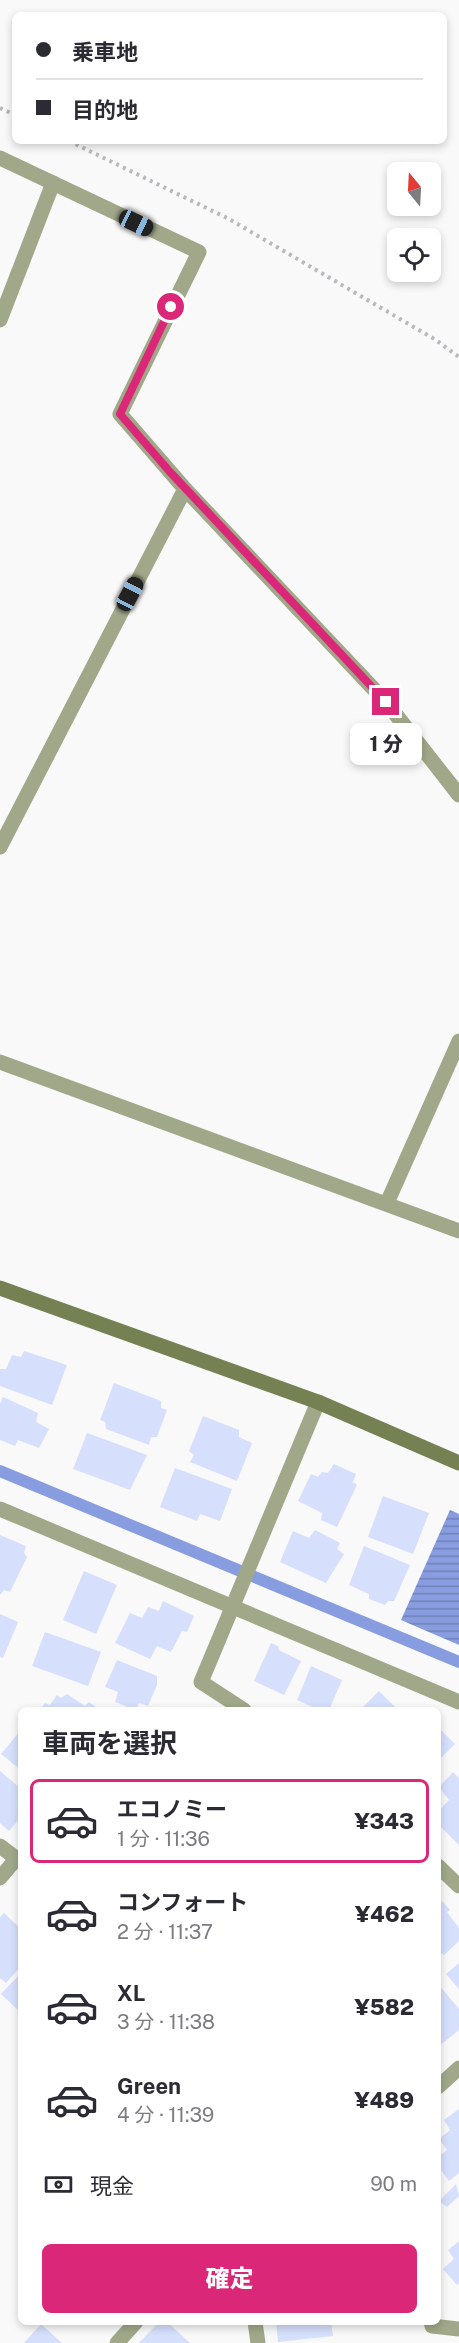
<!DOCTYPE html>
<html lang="ja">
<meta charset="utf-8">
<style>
body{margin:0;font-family:"Public Sans","Noto Sans JP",sans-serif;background:#f7f7f7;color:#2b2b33;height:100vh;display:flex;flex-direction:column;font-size:22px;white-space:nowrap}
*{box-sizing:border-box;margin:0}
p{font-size:20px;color:#7c7c81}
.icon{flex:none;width:33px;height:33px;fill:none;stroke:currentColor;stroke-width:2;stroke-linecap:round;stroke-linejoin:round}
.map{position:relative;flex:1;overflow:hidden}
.side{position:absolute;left:18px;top:1707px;width:423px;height:618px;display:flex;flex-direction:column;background:#fff;border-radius:9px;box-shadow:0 3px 9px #0003}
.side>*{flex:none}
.guide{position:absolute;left:12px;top:12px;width:435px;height:132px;border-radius:9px;box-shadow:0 3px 9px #0003;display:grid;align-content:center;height:132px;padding:0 24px;background:#fff}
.needle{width:39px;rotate:342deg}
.fabs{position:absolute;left:387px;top:162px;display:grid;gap:12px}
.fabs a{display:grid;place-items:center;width:54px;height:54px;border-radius:9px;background:#fff;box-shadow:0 3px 9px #0003;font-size:30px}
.end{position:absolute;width:27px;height:27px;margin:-14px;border:8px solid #db2777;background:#fff;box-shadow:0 0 0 3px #fff}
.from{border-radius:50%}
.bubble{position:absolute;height:42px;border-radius:9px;background:#fff;box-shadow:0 3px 9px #0003;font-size:20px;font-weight:800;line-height:42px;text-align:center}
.car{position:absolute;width:18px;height:36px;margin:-18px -9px;border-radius:8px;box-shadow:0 0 4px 2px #0007;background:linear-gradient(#222 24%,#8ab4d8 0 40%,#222 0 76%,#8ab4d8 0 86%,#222 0)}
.guide b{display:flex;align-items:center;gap:21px;height:57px;font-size:22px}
.guide b+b{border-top:2px solid #e1e1e2}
.guide i{width:15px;height:15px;background:#2b2b33}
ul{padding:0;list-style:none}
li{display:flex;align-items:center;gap:18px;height:84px;margin:0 12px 9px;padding:0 12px;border:3px solid transparent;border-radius:9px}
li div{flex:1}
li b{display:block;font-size:22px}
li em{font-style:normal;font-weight:800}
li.current{border-color:#db2777}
li>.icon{width:54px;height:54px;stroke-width:1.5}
h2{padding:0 24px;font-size:27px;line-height:72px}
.pay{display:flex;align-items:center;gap:15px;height:66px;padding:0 24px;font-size:22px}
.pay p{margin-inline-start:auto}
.cta{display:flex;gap:12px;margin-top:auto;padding:12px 24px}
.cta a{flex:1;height:69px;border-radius:9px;background:#db2777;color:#fff;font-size:24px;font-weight:800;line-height:69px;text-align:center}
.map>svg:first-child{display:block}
.water{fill:url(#water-rules)}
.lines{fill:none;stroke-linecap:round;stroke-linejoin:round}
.stream{stroke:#889ddf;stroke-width:12}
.building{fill:#d6e0fc}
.path{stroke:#b7b9bd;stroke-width:4;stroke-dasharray:3 4.5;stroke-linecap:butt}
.street{stroke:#a0a889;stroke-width:15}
.secondary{stroke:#768153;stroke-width:15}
.route{stroke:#db2777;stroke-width:8}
</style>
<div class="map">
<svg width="459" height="2343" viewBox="0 0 459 2343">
<defs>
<pattern id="water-rules" width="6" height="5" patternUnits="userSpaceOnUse" patternTransform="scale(1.5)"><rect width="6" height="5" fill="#889ddf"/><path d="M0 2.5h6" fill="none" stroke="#7081b6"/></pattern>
</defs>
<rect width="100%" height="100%" fill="#f9f9f9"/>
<polygon class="water" points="450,1510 459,1514 459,1645 401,1620"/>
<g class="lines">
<polyline class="stream" points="0,1471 459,1662"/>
</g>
<g class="building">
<polygon points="24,1351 67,1365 52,1405 0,1386 0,1369 6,1369 12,1355 21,1357"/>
<polygon points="114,1383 161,1401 161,1408 167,1410 157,1437 151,1437 149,1445 106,1429 105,1422 100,1420"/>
<polygon points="3,1397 38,1413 36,1422 49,1429 39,1448 18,1440 15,1446 0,1440 0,1404"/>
<polygon points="203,1416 239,1430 239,1437 252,1443 237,1481 190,1462 194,1455 189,1451"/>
<polygon points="87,1433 147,1455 130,1490 73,1469"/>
<polygon points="334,1464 356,1474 353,1482 357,1485 337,1527 321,1520 322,1513 298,1501 311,1474 318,1477 322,1472 328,1473"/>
<polygon points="175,1468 232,1489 220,1521 200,1514 197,1521 160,1507"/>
<polygon points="383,1496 429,1513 413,1554 368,1537"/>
<polygon points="315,1530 340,1543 337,1549 344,1554 326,1583 280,1562 293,1531 309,1538"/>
<polygon points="0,1535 26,1546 24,1553 27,1557 10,1592 4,1590 0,1595"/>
<polygon points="364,1546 410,1565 394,1601 388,1601 385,1605 369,1599 369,1594 349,1585"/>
<polygon points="84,1571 117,1585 96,1634 63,1620"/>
<polygon points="163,1601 194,1616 187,1632 182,1631 171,1652 157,1646 150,1659 115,1643 130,1613 142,1618 148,1607 159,1611"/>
<polygon points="0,1614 18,1622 3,1658 0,1657"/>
<polygon points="45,1632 101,1652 88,1686 32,1666"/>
<polygon points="271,1643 278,1646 279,1650 301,1661 284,1695 254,1681"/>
<polygon points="117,1660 157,1676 157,1685 148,1706 139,1703 136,1710 115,1702 118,1692 105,1687"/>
<polygon points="311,1666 342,1680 329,1710 319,1710 297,1700"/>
<polygon points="379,1691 398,1710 360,1710"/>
<polygon points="67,1694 85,1706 89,1702 100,1710 40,1710 45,1703 50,1705 57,1695 61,1698"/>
<polygon points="438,1727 455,1744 438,1761"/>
<polygon points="21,1730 21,1770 1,1754"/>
<polygon points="0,1771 21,1789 19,1795 21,1817 9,1831 0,1823"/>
<polygon points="453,1772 459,1778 459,1845 438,1824 438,1812 449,1800 439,1787"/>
<polygon points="442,1901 450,1910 447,1912 459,1928 459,1941 444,1955 438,1951 438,1904"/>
<polygon points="4,1913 21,1929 21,1966 6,1983 0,1978 0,1917"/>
<polygon points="459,1963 459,1989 446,1974"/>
<polygon points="21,1973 21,2013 1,1994"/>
<polygon points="438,1984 459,2009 459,2030 438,2047"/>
<polygon points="459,2109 459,2173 449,2181 438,2166 438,2157 447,2150 439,2139 450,2130 444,2120"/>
<polygon points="456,2184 459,2196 447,2207 439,2201"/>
<polygon points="459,2241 459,2283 457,2285 443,2269 454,2259 448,2250"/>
<polygon points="159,2322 167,2322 190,2343 139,2343"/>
<polygon points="276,2322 331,2322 333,2336 278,2342"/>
<polygon points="41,2324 62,2343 24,2343"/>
</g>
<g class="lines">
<g class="path">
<polyline points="0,108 15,115"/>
<polyline points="69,141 229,219 436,340 459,357"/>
</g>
<g class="street">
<polyline points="0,158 199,252 120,414 185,489 0,847"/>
<polyline points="0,320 53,183"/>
<polyline points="185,489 386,702 459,795"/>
<polyline points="0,1062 459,1231"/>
<polyline points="387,1203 459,1041"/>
<polyline points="0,1509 459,1702"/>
<polyline points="244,1710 201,1682 318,1402"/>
<polyline points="0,1846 21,1862"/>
<polyline points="438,1866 459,1886"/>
<polyline points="0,1878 17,1858"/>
<polyline points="438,2087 459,2068"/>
<polyline points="255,2322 258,2343"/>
<polyline points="431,2322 432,2326 459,2329"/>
<polyline points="117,2343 136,2322"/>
</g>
<polyline class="secondary" points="0,1288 318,1402 459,1463"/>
</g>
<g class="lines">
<polyline class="route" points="171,307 120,414 170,472 386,702"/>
</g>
</svg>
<div class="fabs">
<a><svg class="needle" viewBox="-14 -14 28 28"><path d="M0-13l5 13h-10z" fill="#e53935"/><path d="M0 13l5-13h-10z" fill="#7c7c81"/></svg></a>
<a><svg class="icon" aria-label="locate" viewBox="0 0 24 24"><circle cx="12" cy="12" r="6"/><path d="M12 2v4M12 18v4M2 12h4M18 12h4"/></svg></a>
</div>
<i class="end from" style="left:171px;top:307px"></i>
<i class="end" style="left:386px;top:702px"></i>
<div class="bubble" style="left:350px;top:723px;width:72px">1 分</div>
<i class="car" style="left:136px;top:223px;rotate:115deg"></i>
<i class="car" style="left:130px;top:594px;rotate:28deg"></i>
<div class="guide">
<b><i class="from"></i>乗車地</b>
<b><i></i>目的地</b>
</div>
<section class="side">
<h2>車両を選択</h2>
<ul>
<li class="current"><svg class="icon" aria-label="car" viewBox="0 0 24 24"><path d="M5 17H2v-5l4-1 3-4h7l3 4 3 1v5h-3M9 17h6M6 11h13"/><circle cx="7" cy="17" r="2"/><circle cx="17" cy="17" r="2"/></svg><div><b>エコノミー</b><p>1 分 · 11:36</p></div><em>¥343</em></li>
<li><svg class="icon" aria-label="car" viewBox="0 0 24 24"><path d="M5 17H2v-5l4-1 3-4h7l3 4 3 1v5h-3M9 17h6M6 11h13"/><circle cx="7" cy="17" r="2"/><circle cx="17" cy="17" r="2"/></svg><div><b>コンフォート</b><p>2 分 · 11:37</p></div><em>¥462</em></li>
<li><svg class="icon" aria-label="car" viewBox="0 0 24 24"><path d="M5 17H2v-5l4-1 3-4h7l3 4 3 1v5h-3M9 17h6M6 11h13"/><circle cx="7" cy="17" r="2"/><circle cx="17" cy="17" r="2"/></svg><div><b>XL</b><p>3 分 · 11:38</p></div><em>¥582</em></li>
<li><svg class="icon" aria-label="car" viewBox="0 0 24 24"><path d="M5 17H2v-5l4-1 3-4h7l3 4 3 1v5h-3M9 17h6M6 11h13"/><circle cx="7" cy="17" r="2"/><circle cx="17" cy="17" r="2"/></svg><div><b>Green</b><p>4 分 · 11:39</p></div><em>¥489</em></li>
</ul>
<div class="pay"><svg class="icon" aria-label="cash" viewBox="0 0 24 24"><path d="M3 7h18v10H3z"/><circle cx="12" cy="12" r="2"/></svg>現金<p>90 m</p></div>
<div class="cta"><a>確定</a></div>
</section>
</div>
